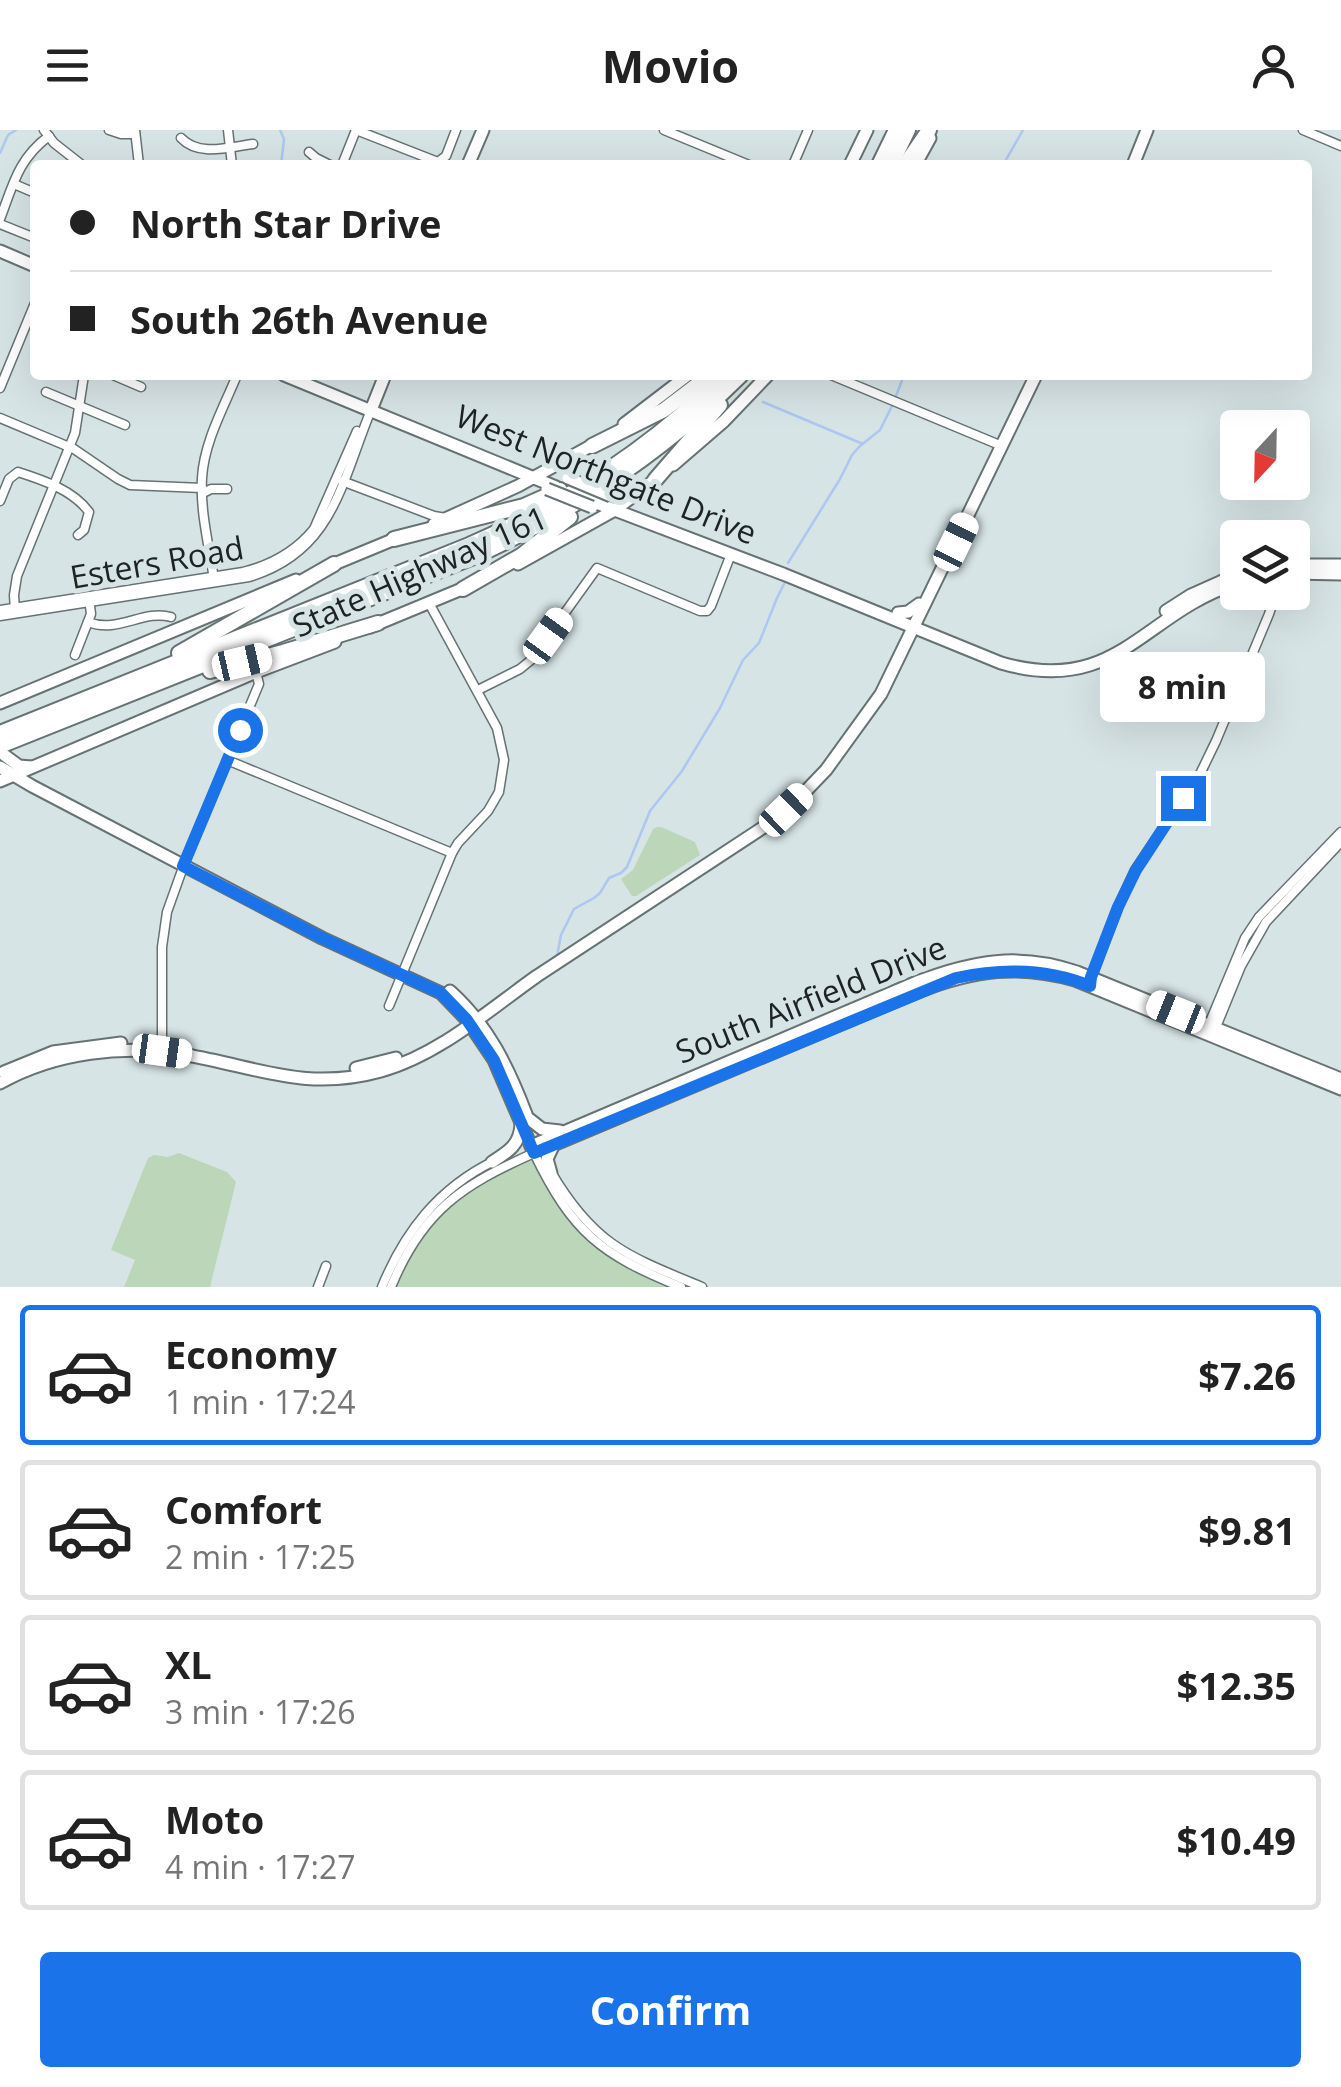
<!DOCTYPE html>
<meta charset="utf-8">
<style>
body{margin:0;font-family:"Open Sans",sans-serif;background:#f2f2f2;color:#222;height:100vh;display:flex;flex-direction:column;font-size:38px;white-space:nowrap}
*{box-sizing:border-box;margin:0}
p{font-size:32px;color:#767676}
.icon{flex:none;width:55px;height:55px;fill:none;stroke:currentColor;stroke-width:2;stroke-linecap:round;stroke-linejoin:round}
.map{position:relative;height:1157px;overflow:hidden}
.details{display:flex;flex-direction:column;background:#fff;flex:1}
.details>*{flex:none}
.top-card{position:absolute;left:30px;top:30px;width:1282px;height:220px;border-radius:10px;box-shadow:0 10px 40px #0002;display:grid;align-content:center;height:220px;padding:0 40px;background:#fff}
.needle{width:65px;rotate:202deg}
.tools{position:absolute;left:1220px;top:280px;display:grid;gap:20px}
.tools a{display:grid;place-items:center;width:90px;height:90px;border-radius:10px;background:#fff;box-shadow:0 10px 40px #0002;font-size:50px}
.end{position:absolute;width:45px;height:45px;margin:-22px;border:12px solid #1a73e8;background:#fff;box-shadow:0 0 0 5px #fff}
.from{border-radius:50%}
.bubble{position:absolute;height:70px;border-radius:10px;background:#fff;box-shadow:0 10px 40px #0002;font-size:32px;font-weight:700;line-height:70px;text-align:center}
.car{position:absolute;width:30px;height:60px;margin:-30px -15px;border-radius:12px;box-shadow:0 0 8px 2px #0007;background:linear-gradient(#fff 24%,#345 0 40%,#fff 0 76%,#345 0 86%,#fff 0)}
.top-card b{display:flex;align-items:center;gap:35px;height:95px;font-size:38px}
.top-card b+b{border-top:2px solid #e0e0e0}
.top-card i{width:25px;height:25px;background:#222}
ul{padding:18px 0 0;list-style:none}
li{display:flex;align-items:center;gap:30px;height:140px;margin:0 20px 15px;padding:0 20px;border:5px solid #e0e0e0;border-radius:10px}
li div{flex:1}
li b{display:block;font-size:38px}
li em{font-style:normal;font-weight:700}
li.current{border-color:#1a73e8}
li>.icon{width:90px;height:90px;stroke-width:1.5}
.button{display:flex;gap:20px;margin-top:auto;padding:20px 40px}
.button a{flex:1;height:115px;border-radius:10px;background:#1a73e8;color:#fff;font-size:40px;font-weight:700;line-height:115px;text-align:center}
header{display:flex;justify-content:space-between;align-items:center;height:130px;padding:0 40px;background:#fff;font-size:45px;font-weight:700}
.map>svg:first-child{display:block}
.green{fill:#bcd6ba}
.lines{fill:none;stroke-linecap:round;stroke-linejoin:round}
.stream{stroke:#acc7f0;stroke-width:2.5}
.minor-casing{stroke:#667273;stroke-width:11}
.major-casing{stroke:#667273;stroke-width:15}
.highway-casing{stroke:#667273;stroke-width:18}
.minor{stroke:#fff;stroke-width:8}
.major{stroke:#fff;stroke-width:11}
.highway{stroke:#fff;stroke-width:14}
.major-bridge-casing{stroke:#667273;stroke-width:15;stroke-linecap:butt}
.major-bridge{stroke:#fff;stroke-width:11}
.route{stroke:#1a73e8;stroke-width:12}
.labels{text-anchor:middle;stroke-width:10;stroke-linejoin:round;paint-order:stroke}
.street-label{font-size:32px;fill:#1d2222;stroke:#d7e4e5}
</style>
<header><svg class="icon" aria-label="menu" viewBox="0 0 24 24"><path d="M4 6h16M4 12h16M4 18h16"/></svg>Movio<svg class="icon" aria-label="person" viewBox="0 0 24 24"><circle cx="12" cy="8" r="4"/><path d="M4 21q1-7 8-7t8 7"/></svg></header>
<div class="map">
<svg width="1341" height="1157" viewBox="0 0 1341 1157">
<rect width="100%" height="100%" fill="#d7e4e5"/>
<g class="green">
<polygon points="657,697 661,697 695,712 700,725 636,766 632,766 621,749 633,740 653,699"/>
<polygon points="179,1023 227,1042 236,1052 210,1157 124,1157 135,1130 111,1120 148,1028 154,1025 168,1027"/>
<path d="M527,1030L533,1032L539,1037L590,1109L677,1157H393C409,1119 440,1074 476,1054C492,1045 510,1038 527,1030Z"/>
</g>
<g class="lines">
<g class="stream">
<polyline points="280,0 284,9 281,35"/>
<polyline points="0,23 8,5 16,0"/>
<polyline points="1003,35 1023,0"/>
<polyline points="896,266 904,245"/>
<polyline points="763,272 863,314"/>
<polyline points="788,433 840,349 852,325 860,316 880,300 892,276"/>
<polyline points="557,826 561,805 574,779 594,768 600,763 609,748 621,743 627,737 650,681 682,641 720,578 743,530 759,513 777,468 784,454"/>
</g>
<g class="minor-casing">
<g id="minor">
<polyline points="44,0 54,13 82,35"/>
<polyline points="109,0 121,4 135,4"/>
<polyline points="135,0 139,35"/>
<polyline points="228,0 232,35"/>
<polyline points="356,0 438,32 446,26 456,0"/>
<polyline points="664,0 749,35"/>
<polyline points="1303,0 1341,16"/>
<path d="M181,8C199,27 229,17 253,14"/>
<polyline points="309,22 316,28 330,35"/>
<polyline points="342,35 356,0"/>
<polyline points="793,35 808,0"/>
<polyline points="14,54 35,63"/>
<path d="M0,89C13,55 18,29 49,6"/>
<polyline points="0,94 35,108"/>
<polyline points="113,245 141,257"/>
<polyline points="831,245 1002,316"/>
<polyline points="0,258 35,173"/>
<polyline points="46,262 125,295"/>
<polyline points="0,288 74,319 118,349 130,355 202,358"/>
<polyline points="342,351 434,386 446,388"/>
<polyline points="203,363 211,359 227,359"/>
<path d="M0,371L9,349L18,342C43,350 73,360 89,382L84,400L78,405"/>
<path d="M214,449C209,416 200,381 202,348C204,312 224,277 237,245"/>
<path d="M0,480L243,442C271,435 296,421 314,399L357,301"/>
<polyline points="15,480 14,465 17,446 75,303 84,245"/>
<path d="M0,486L249,447C333,422 341,353 371,280"/>
<path d="M88,492C118,504 143,479 171,487"/>
<polyline points="75,525 91,484 89,468"/>
<polyline points="478,560 520,539 531,530 597,438 700,481 707,481 711,476 731,424"/>
<polyline points="227,630 452,723"/>
<polyline points="1091,849 1118,777 1135,740 1201,642 1216,611 1269,484 1272,475 1271,462"/>
<polyline points="389,876 452,723 458,713 488,681 499,662 504,630 497,598 429,473"/>
<polyline points="1207,899 1245,808 1259,787 1341,702"/>
<polyline points="1214,902 1241,836 1266,792 1341,712"/>
<polyline points="162,921 162,817 167,782 186,729 259,554 256,542"/>
<path d="M551,1042C594,1115 627,1126 702,1157"/>
<polyline points="318,1157 326,1136"/>
<path d="M382,1157C405,1101 439,1058 494,1031"/>
<path d="M391,1157C422,1081 462,1055 534,1023C573,1103 600,1124 681,1157"/>
</g>
</g>
<g class="major-casing">
<g id="major">
<polyline points="468,35 483,0"/>
<polyline points="850,35 867,0"/>
<polyline points="915,35 930,8"/>
<polyline points="1133,35 1147,0"/>
<polyline points="0,121 35,136"/>
<polyline points="284,245 556,357"/>
<polyline points="371,280 385,245"/>
<polyline points="624,294 688,245"/>
<polyline points="673,335 724,291 768,245"/>
<path d="M591,371L783,444L1001,533C1118,567 1143,482 1238,453"/>
<polyline points="434,394 518,356 596,313"/>
<polyline points="518,434 613,381 659,347"/>
<polyline points="1300,435 1341,435"/>
<polyline points="327,437 402,406"/>
<polyline points="1292,443 1341,444"/>
<polyline points="1166,481 1191,465 1238,444"/>
<polyline points="898,483 908,482 919,474"/>
<polyline points="370,497 469,456"/>
<polyline points="0,573 296,450"/>
<polyline points="0,622 19,636 32,637"/>
<path d="M0,637L32,656L322,808L441,863L467,890L494,930L534,1023L920,861C975,840 1018,834 1075,850L1341,959"/>
<polyline points="0,651 256,542 335,512"/>
<path d="M450,861C488,895 508,937 526,984"/>
<polyline points="356,938 396,928"/>
<polyline points="4,942 53,922 121,913"/>
<path d="M0,953C55,922 124,914 186,925C258,937 305,962 381,941C439,925 490,879 537,846L770,693L801,666L826,640L881,564L1036,245"/>
<polyline points="528,988 542,999 560,1001"/>
<path d="M531,1016L917,852C972,831 1019,822 1077,842L1341,949"/>
<path d="M492,1032C508,1022 520,1015 521,994"/>
<polyline points="551,1043 547,1029 553,1016"/>
</g>
</g>
<g class="highway-casing">
<g id="highway">
<polyline points="879,35 896,0"/>
<polyline points="891,35 908,0"/>
<polyline points="905,35 929,0"/>
<polyline points="592,316 664,280 710,245"/>
<polyline points="655,350 720,275"/>
<polyline points="394,409 524,376 560,360"/>
<polyline points="463,459 522,425 570,387"/>
<polyline points="179,523 334,434"/>
<polyline points="210,541 283,522 378,493"/>
<path d="M0,603L469,415C564,374 651,318 724,245"/>
<path d="M0,616L471,428C572,383 662,323 741,245"/>
</g>
</g>
<use href="#minor" class="minor"/>
<use href="#major" class="major"/>
<use href="#highway" class="highway"/>
<g class="major-bridge-casing">
<g id="major-bridge">
<polyline points="568,348 611,366"/>
<polyline points="547,359 592,377"/>
</g>
</g>
<use href="#major-bridge" class="major-bridge"/>
</g>
<g class="lines">
<path class="route" d="M240,600L183,736L322,808L441,863L467,890L494,930L534,1023L956,848C1002,838 1046,838 1090,856L1091,847L1118,777L1136,740L1183,668"/>
</g>
<g class="labels">
<g class="street-label">
<text transform="translate(606 345) rotate(22)" y="11">West Northgate Drive</text>
<text transform="translate(157 433) rotate(-10)" y="11">Esters Road</text>
<text transform="translate(420 442) rotate(-24)" y="11">State Highway 161</text>
<text transform="translate(811 870) rotate(-22)" y="11">South Airfield Drive</text>
</g>
</g>
</svg>
<div class="tools">
<a><svg class="needle" viewBox="-14 -14 28 28"><path d="M0-13l5 13h-10z" fill="#e53935"/><path d="M0 13l5-13h-10z" fill="#767676"/></svg></a>
<a><svg class="icon" aria-label="layers" viewBox="0 0 24 24"><path d="M12 4l9 5-9 5-9-5zM3 14l9 5 9-5"/></svg></a>
</div>
<i class="end from" style="left:240px;top:600px"></i>
<i class="end" style="left:1183px;top:668px"></i>
<div class="bubble" style="left:1100px;top:522px;width:165px">8 min</div>
<i class="car" style="left:956px;top:412px;rotate:26deg"></i>
<i class="car" style="left:548px;top:506px;rotate:36deg"></i>
<i class="car" style="left:242px;top:532px;rotate:77deg"></i>
<i class="car" style="left:786px;top:680px;rotate:46deg"></i>
<i class="car" style="left:1176px;top:882px;rotate:292deg"></i>
<i class="car" style="left:162px;top:921px;rotate:98deg"></i>
<div class="top-card">
<b><i class="from"></i>North Star Drive</b>
<b><i></i>South 26th Avenue</b>
</div>
</div>
<section class="details">
<ul>
<li class="current"><svg class="icon" aria-label="car" viewBox="0 0 24 24"><path d="M5 17H2v-5l4-1 3-4h7l3 4 3 1v5h-3M9 17h6M6 11h13"/><circle cx="7" cy="17" r="2"/><circle cx="17" cy="17" r="2"/></svg><div><b>Economy</b><p>1 min · 17:24</p></div><em>$7.26</em></li>
<li><svg class="icon" aria-label="car" viewBox="0 0 24 24"><path d="M5 17H2v-5l4-1 3-4h7l3 4 3 1v5h-3M9 17h6M6 11h13"/><circle cx="7" cy="17" r="2"/><circle cx="17" cy="17" r="2"/></svg><div><b>Comfort</b><p>2 min · 17:25</p></div><em>$9.81</em></li>
<li><svg class="icon" aria-label="car" viewBox="0 0 24 24"><path d="M5 17H2v-5l4-1 3-4h7l3 4 3 1v5h-3M9 17h6M6 11h13"/><circle cx="7" cy="17" r="2"/><circle cx="17" cy="17" r="2"/></svg><div><b>XL</b><p>3 min · 17:26</p></div><em>$12.35</em></li>
<li><svg class="icon" aria-label="car" viewBox="0 0 24 24"><path d="M5 17H2v-5l4-1 3-4h7l3 4 3 1v5h-3M9 17h6M6 11h13"/><circle cx="7" cy="17" r="2"/><circle cx="17" cy="17" r="2"/></svg><div><b>Moto</b><p>4 min · 17:27</p></div><em>$10.49</em></li>
</ul>
<div class="button"><a>Confirm</a></div>
</section>
